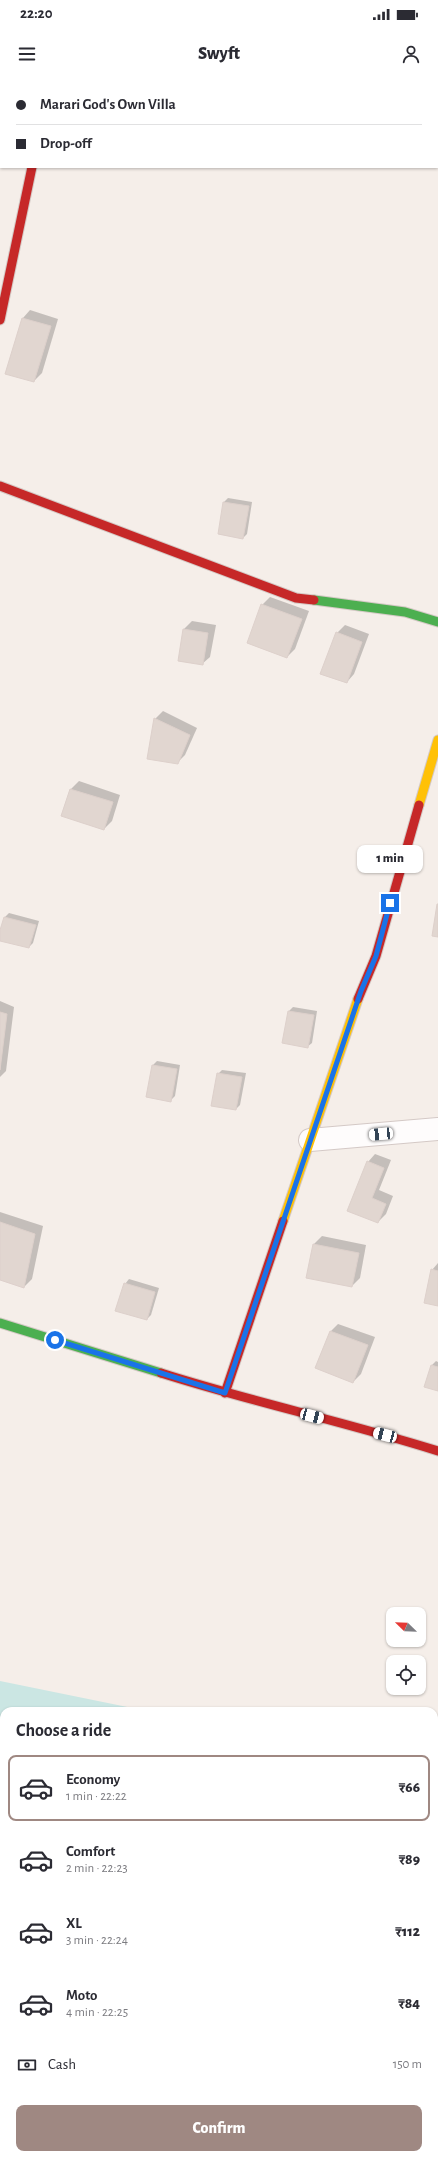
<!DOCTYPE html>
<meta charset="utf-8">
<style>
body{margin:0;font-family:"Alegreya Sans",sans-serif;background:#f7f7f7;color:#2b2b33;height:100vh;display:flex;flex-direction:column;font-size:15px;white-space:nowrap}
*{box-sizing:border-box;margin:0}
p{font-size:13px;color:#7c7c81}
.icon{flex:none;width:22px;height:22px;fill:none;stroke:currentColor;stroke-width:2;stroke-linecap:round;stroke-linejoin:round}
.map{position:relative;flex:1;overflow:hidden}
.details{position:absolute;left:0px;top:1627px;width:438px;height:452px;display:flex;flex-direction:column;background:#fff;border-radius:12px 12px 0 0;box-shadow:0 1px 3px #0004}
.details>*{flex:none}
.banner{position:absolute;left:0px;top:0px;width:438px;height:88px;box-shadow:0 1px 3px #0004;display:grid;align-content:center;height:88px;padding:0 16px;background:#fff}
.needle{width:26px;rotate:293deg}
.controls{position:absolute;left:386px;top:1527px;display:grid;gap:8px}
.controls a{display:grid;place-items:center;width:40px;height:40px;border-radius:8px;background:#fff;box-shadow:0 1px 3px #0004;font-size:20px}
.end{position:absolute;width:18px;height:18px;margin:-9px;border:5px solid #1a73e8;background:#fff;box-shadow:0 0 0 2px #fff}
.from{border-radius:50%}
.bubble{position:absolute;height:28px;border-radius:8px;background:#fff;box-shadow:0 1px 3px #0004;font-size:13px;font-weight:800;line-height:28px;text-align:center}
.car{position:absolute;width:12px;height:24px;margin:-12px -6px;border-radius:5px;box-shadow:0 0 3px 1px #0007;background:linear-gradient(#fff 24%,#345 0 40%,#fff 0 76%,#345 0 86%,#fff 0)}
.banner b{display:flex;align-items:center;gap:14px;height:38px;font-size:15px}
.banner b+b{border-top:1px solid #e1e1e2}
.banner i{width:10px;height:10px;background:#2b2b33}
ul{padding:0;list-style:none}
li{display:flex;align-items:center;gap:12px;height:66px;margin:0 8px 6px;padding:0 8px;border:2px solid transparent;border-radius:8px}
li div{flex:1}
li b{display:block;font-size:15px}
li em{font-style:normal;font-weight:800}
li.current{border-color:#9f8882}
li>.icon{width:36px;height:36px;stroke-width:1.5}
h2{padding:0 16px;font-size:18px;line-height:48px}
.pay{display:flex;align-items:center;gap:10px;height:44px;padding:0 16px;font-size:15px}
.pay p{margin-inline-start:auto}
.primary-button{display:flex;gap:8px;margin-top:auto;padding:8px 16px}
.primary-button a{flex:1;height:46px;border-radius:8px;background:#9f8882;color:#fff;font-size:16px;font-weight:800;line-height:46px;text-align:center}
.status{display:flex;justify-content:space-between;align-items:center;height:28px;padding:0 20px;background:#fff;direction:ltr}
.status svg{height:11px;fill:currentColor}
header{display:flex;justify-content:space-between;align-items:center;height:52px;padding:0 16px;background:#fff;font-size:18px;font-weight:800}
.map>svg:first-child{display:block}
.water{fill:#cbe6e3}
.shadow{fill:#0003}
.building{fill:#e1d6d0;stroke:#ddd0cb}
.lines{fill:none;stroke-linecap:round;stroke-linejoin:round}
.street-casing{stroke:#d4c9c6;stroke-width:24}
.fast-casing{stroke:#d4c9c5;stroke-width:11}
.slow-casing{stroke:#d4c9c5;stroke-width:11}
.jam-casing{stroke:#d4c9c5;stroke-width:11}
.street{stroke:#fefcfc;stroke-width:22}
.fast{stroke:#4caf50;stroke-width:9}
.slow{stroke:#ffc107;stroke-width:9}
.jam{stroke:#c62828;stroke-width:9}
.route{stroke:#1a73e8;stroke-width:5}
</style>
<div class="status"><b>22:20</b><svg viewBox="0 0 49 12"><path d="M0 12V9h3v3zM5 12V6h3v6zM10 12V3h3v9zM15 12V0h3v12zM26 1h20v11H26zM47 4h2v5h-2z"/></svg></div>
<header><svg class="icon" aria-label="menu" viewBox="0 0 24 24"><path d="M4 6h16M4 12h16M4 18h16"/></svg>Swyft<svg class="icon" aria-label="person" viewBox="0 0 24 24"><circle cx="12" cy="8" r="4"/><path d="M4 21q1-7 8-7t8 7"/></svg></header>
<div class="map">
<svg width="438" height="2079" viewBox="0 0 438 2079">
<rect width="100%" height="100%" fill="#f5eee9"/>
<polygon class="water" points="0,1601 147,1631 4,1631 4,2075 434,2075 434,1697 438,1698 438,2079 0,2079"/>
<g class="shadow">
<polygon points="30,230 58,239 42,293 34,301 6,293 23,238"/>
<polygon points="228,418 252,422 247,454 243,458 219,454 224,422"/>
<polygon points="270,517 309,531 295,569 287,577 262,525"/>
<polygon points="192,541 216,545 210,577 202,584 179,581 184,549"/>
<polygon points="345,545 369,554 354,594 347,602 337,553"/>
<polygon points="163,631 197,648 185,675 177,683 155,639"/>
<polygon points="79,701 120,715 112,741 104,749 62,735 71,709"/>
<polygon points="9,833 39,841 33,863 29,867 0,860 5,837"/>
<polygon points="0,921 14,927 6,991 0,997"/>
<polygon points="293,927 317,931 312,963 307,967 289,931"/>
<polygon points="157,981 180,985 175,1016 171,1020 147,1017 153,985"/>
<polygon points="222,990 246,993 240,1025 236,1029 218,994"/>
<polygon points="375,1074 391,1080 379,1110 393,1116 386,1134 378,1142 349,1130 368,1082"/>
<polygon points="0,1132 43,1146 32,1199 24,1207 0,1199"/>
<polygon points="322,1156 366,1165 360,1198 352,1206 314,1164"/>
<polygon points="438,1183 438,1225 432,1190"/>
<polygon points="129,1199 159,1208 151,1235 147,1239 125,1204"/>
<polygon points="338,1244 375,1257 361,1294 353,1302 330,1252"/>
<polygon points="436,1281 438,1282 438,1310 432,1285"/>
</g>
<g class="building">
<polygon points="22,238 51,246 34,302 5,294"/>
<polygon points="223,422 249,426 243,459 218,454"/>
<polygon points="261,524 302,539 287,578 247,563"/>
<polygon points="183,549 208,553 203,585 178,581"/>
<polygon points="336,552 362,562 347,603 320,594"/>
<polygon points="154,638 190,655 178,684 147,679"/>
<polygon points="70,709 113,722 104,750 61,736"/>
<polygon points="437,824 438,824 438,857 432,856"/>
<polygon points="4,837 36,845 29,868 0,861 0,850"/>
<polygon points="288,931 314,935 308,968 282,963"/>
<polygon points="0,932 7,934 0,990"/>
<polygon points="152,985 177,989 171,1022 146,1017"/>
<polygon points="217,993 242,997 236,1030 211,1026"/>
<polygon points="367,1081 384,1088 372,1118 386,1124 378,1143 347,1131"/>
<polygon points="0,1142 35,1154 24,1208 0,1200"/>
<polygon points="313,1164 359,1173 352,1207 306,1198"/>
<polygon points="431,1189 438,1191 438,1226 424,1223"/>
<polygon points="124,1203 155,1212 147,1240 115,1231"/>
<polygon points="330,1251 368,1265 353,1303 315,1288"/>
<polygon points="431,1285 438,1287 438,1311 424,1307"/>
</g>
<g class="lines">
<g class="street-casing">
<g id="street">
<polyline points="50,1 50,0"/>
<polyline points="0,53 1,53"/>
<polyline points="310,1060 438,1049"/>
</g>
</g>
<g class="fast-casing">
<g id="fast">
<polyline points="314,520 405,532 438,542"/>
<polyline points="0,1243 161,1293"/>
</g>
</g>
<g class="slow-casing">
<g id="slow">
<polyline points="419,725 438,660"/>
<polyline points="283,1141 358,919"/>
</g>
</g>
<g class="jam-casing">
<g id="jam">
<polyline points="0,240 32,87"/>
<polyline points="0,406 296,518 314,520"/>
<polyline points="358,919 376,876 419,725"/>
<path d="M161,1293C252,1322 346,1342 438,1371"/>
<polyline points="225,1313 283,1141"/>
</g>
</g>
<use href="#street" class="street"/>
<use href="#fast" class="fast"/>
<use href="#slow" class="slow"/>
<use href="#jam" class="jam"/>
</g>
<g class="lines">
<polyline class="route" points="55,1260 225,1313 361,911 376,876 390,823"/>
</g>
</svg>
<div class="controls">
<a><svg class="needle" viewBox="-14 -14 28 28"><path d="M0-13l5 13h-10z" fill="#e53935"/><path d="M0 13l5-13h-10z" fill="#7c7c81"/></svg></a>
<a><svg class="icon" aria-label="locate" viewBox="0 0 24 24"><circle cx="12" cy="12" r="6"/><path d="M12 2v4M12 18v4M2 12h4M18 12h4"/></svg></a>
</div>
<i class="end from" style="left:55px;top:1260px"></i>
<i class="end" style="left:390px;top:823px"></i>
<div class="bubble" style="left:357px;top:765px;width:66px">1 min</div>
<i class="car" style="left:381px;top:1054px;rotate:265deg"></i>
<i class="car" style="left:312px;top:1336px;rotate:105deg"></i>
<i class="car" style="left:385px;top:1355px;rotate:285deg"></i>
<div class="banner">
<b><i class="from"></i>Marari God's Own Villa</b>
<b><i></i>Drop-off</b>
</div>
<section class="details">
<h2>Choose a ride</h2>
<ul>
<li class="current"><svg class="icon" aria-label="car" viewBox="0 0 24 24"><path d="M5 17H2v-5l4-1 3-4h7l3 4 3 1v5h-3M9 17h6M6 11h13"/><circle cx="7" cy="17" r="2"/><circle cx="17" cy="17" r="2"/></svg><div><b>Economy</b><p>1 min · 22:22</p></div><em>₹66</em></li>
<li><svg class="icon" aria-label="car" viewBox="0 0 24 24"><path d="M5 17H2v-5l4-1 3-4h7l3 4 3 1v5h-3M9 17h6M6 11h13"/><circle cx="7" cy="17" r="2"/><circle cx="17" cy="17" r="2"/></svg><div><b>Comfort</b><p>2 min · 22:23</p></div><em>₹89</em></li>
<li><svg class="icon" aria-label="car" viewBox="0 0 24 24"><path d="M5 17H2v-5l4-1 3-4h7l3 4 3 1v5h-3M9 17h6M6 11h13"/><circle cx="7" cy="17" r="2"/><circle cx="17" cy="17" r="2"/></svg><div><b>XL</b><p>3 min · 22:24</p></div><em>₹112</em></li>
<li><svg class="icon" aria-label="car" viewBox="0 0 24 24"><path d="M5 17H2v-5l4-1 3-4h7l3 4 3 1v5h-3M9 17h6M6 11h13"/><circle cx="7" cy="17" r="2"/><circle cx="17" cy="17" r="2"/></svg><div><b>Moto</b><p>4 min · 22:25</p></div><em>₹84</em></li>
</ul>
<div class="pay"><svg class="icon" aria-label="cash" viewBox="0 0 24 24"><path d="M3 7h18v10H3z"/><circle cx="12" cy="12" r="2"/></svg>Cash<p>150 m</p></div>
<div class="primary-button"><a>Confirm</a></div>
</section>
</div>
